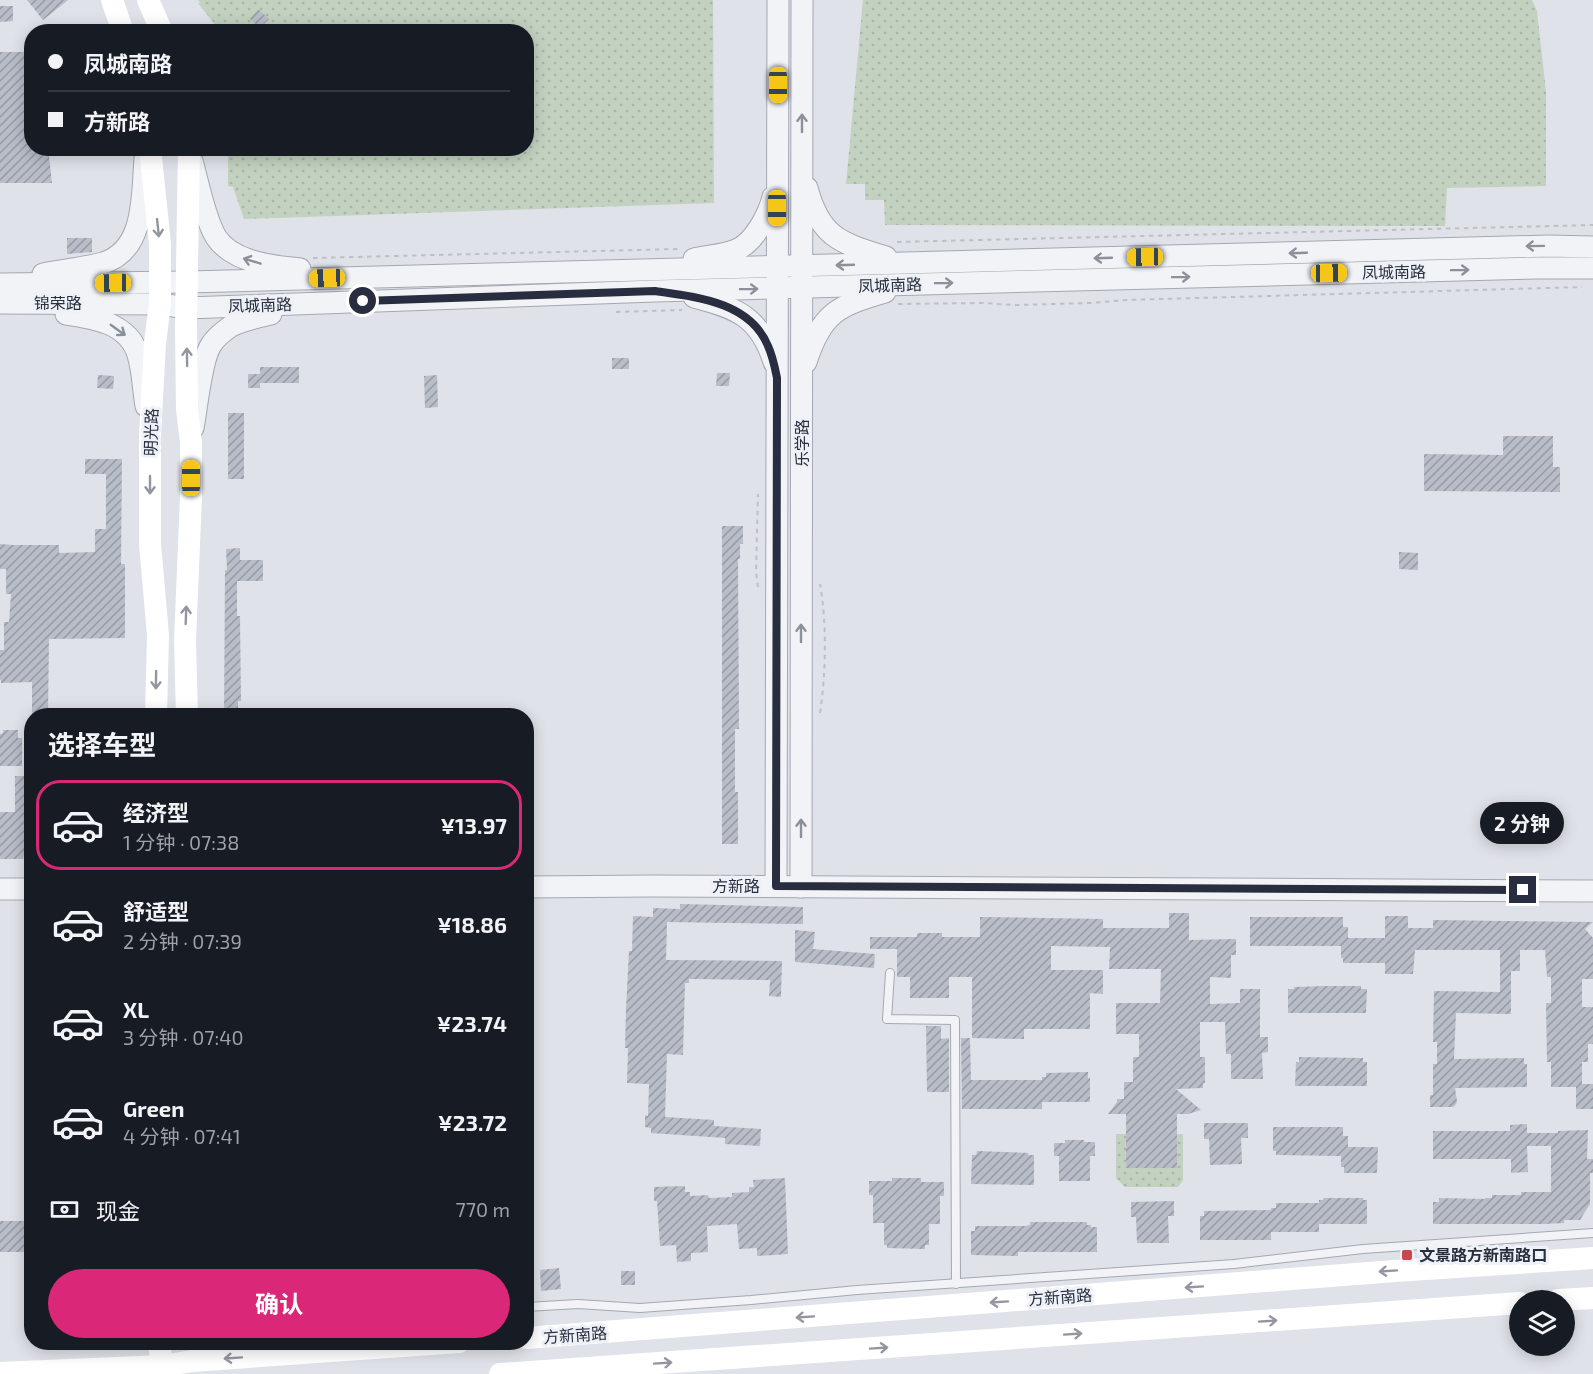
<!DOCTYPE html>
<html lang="zh">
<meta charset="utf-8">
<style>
body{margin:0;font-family:"Exo 2","Noto Sans SC",sans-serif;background:#242831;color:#f1f3f6;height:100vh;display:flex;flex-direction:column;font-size:22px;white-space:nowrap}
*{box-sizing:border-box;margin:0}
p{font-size:20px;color:#9ea1a6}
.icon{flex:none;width:33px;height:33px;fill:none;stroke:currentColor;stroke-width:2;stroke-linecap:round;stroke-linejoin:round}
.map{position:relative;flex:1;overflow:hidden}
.panel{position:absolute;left:24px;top:708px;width:510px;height:642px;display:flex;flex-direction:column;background:#171b24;border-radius:24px;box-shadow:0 3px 15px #0003}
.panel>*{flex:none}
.hud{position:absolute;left:24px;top:24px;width:510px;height:132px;border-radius:24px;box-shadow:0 3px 15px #0003;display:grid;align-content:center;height:132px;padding:0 24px;background:#171b24}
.buttons{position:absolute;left:1509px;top:1290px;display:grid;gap:12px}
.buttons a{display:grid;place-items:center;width:66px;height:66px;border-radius:50%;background:#171b24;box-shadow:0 3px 15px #0003;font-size:30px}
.end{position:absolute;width:27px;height:27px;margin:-14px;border:8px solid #282e3f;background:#fff;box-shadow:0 0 0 3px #fff}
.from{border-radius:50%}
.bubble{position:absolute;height:42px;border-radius:21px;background:#171b24;box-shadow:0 3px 15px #0003;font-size:20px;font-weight:700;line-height:42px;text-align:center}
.car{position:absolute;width:18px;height:36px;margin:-18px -9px;border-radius:8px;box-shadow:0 0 4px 2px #0007;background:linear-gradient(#f5c518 24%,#345 0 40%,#f5c518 0 76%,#345 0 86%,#f5c518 0)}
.hud b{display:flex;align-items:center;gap:21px;height:57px;font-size:22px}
.hud b+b{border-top:2px solid #363941}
.hud i{width:15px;height:15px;background:#f1f3f6}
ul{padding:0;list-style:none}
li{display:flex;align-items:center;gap:18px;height:90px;margin:0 12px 9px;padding:0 12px;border:3px solid transparent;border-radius:24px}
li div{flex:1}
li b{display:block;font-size:22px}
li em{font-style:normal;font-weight:700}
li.selected{border-color:#db2777}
li>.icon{width:54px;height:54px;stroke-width:1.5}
h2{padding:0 24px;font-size:27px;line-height:72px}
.pay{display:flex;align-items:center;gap:15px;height:66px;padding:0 24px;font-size:22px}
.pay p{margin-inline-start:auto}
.button{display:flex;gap:12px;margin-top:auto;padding:12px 24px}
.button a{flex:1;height:69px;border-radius:36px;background:#db2777;color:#fff;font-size:24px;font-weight:700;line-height:69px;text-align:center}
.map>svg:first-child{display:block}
.grass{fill:url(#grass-dots)}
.building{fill:url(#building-hatch)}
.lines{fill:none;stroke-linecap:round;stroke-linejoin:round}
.service-casing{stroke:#a4a8b2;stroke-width:10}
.tertiary-casing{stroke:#a4a8b2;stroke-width:23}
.path{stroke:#bdc0c6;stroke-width:2;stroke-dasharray:4.5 4.5;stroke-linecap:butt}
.service{stroke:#f1f3f6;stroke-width:8}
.tertiary{stroke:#f1f3f6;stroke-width:21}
.secondary{stroke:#fff;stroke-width:22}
.oneway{stroke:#8c909a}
.oneway2{stroke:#94969f}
.route{stroke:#282e3f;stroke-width:8}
.poi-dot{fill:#cc454e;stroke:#eef1f6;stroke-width:2}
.labels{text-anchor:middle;stroke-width:6;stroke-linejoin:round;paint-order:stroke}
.street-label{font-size:16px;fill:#282e3f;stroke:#eef1f6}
.poi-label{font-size:16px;font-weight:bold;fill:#282e3f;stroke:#eef1f6;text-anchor:start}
</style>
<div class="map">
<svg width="1593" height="1374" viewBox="0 0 1593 1374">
<defs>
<pattern id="grass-dots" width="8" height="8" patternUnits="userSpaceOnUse" patternTransform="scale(1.5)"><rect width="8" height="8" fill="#c3d2c0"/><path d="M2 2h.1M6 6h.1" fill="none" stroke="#a8b5a6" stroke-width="1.8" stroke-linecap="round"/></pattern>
<pattern id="building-hatch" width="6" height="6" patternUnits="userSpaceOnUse" patternTransform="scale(1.5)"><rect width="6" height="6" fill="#b9bdc8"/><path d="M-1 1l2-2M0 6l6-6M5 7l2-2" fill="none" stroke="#969aa4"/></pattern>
</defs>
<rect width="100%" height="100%" fill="#dfe2e8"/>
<g class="grass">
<polygon points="198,0 713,0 714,203 244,219 233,187 228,186 228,149 526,148 526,32 220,31 198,3 200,3"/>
<polygon points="863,0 1532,0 1537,11 1546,92 1546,186 1447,188 1445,226 885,225 884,200 865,200 865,184 846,184"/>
<polygon points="1116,1134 1183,1134 1183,1180 1178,1187 1125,1187 1116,1178"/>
</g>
<g class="building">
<polygon points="27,0 68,0 43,20"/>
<polygon points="0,6 13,6 13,21 0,22"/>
<polygon points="258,9 269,19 260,28 250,19"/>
<polygon points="0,52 32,52 32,148 48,148 52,183 0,183"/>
<polygon points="67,238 92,238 92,252 67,254"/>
<rect x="612" y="358" width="17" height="11"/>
<polygon points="260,367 299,367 299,383 260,383 260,388 248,388 248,374 260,374"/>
<polygon points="717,373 730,373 729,386 716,386"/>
<polygon points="98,375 114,376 113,389 97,388"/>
<polygon points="437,375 438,407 425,408 424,376"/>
<rect x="228" y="413" width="16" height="66"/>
<polygon points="1503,436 1553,436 1553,467 1560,467 1560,492 1424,491 1424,454 1503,455"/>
<polygon points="85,459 122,459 121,564 125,564 125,638 49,639 48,716 32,716 32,682 1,683 1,680 0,680 0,650 4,650 4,622 9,622 11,594 6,594 6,569 0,569 0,544 13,545 59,545 59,553 95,552 95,529 106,529 106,474 85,474"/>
<polygon points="722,526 743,526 743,544 740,544 740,559 738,559 739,729 735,729 735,792 738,792 738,844 722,844"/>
<polygon points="240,548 240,560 263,560 263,581 237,581 237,616 240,616 241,701 238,701 238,716 224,716 225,570 227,570 226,549"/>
<polygon points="1399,552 1418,553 1418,570 1399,569"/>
<polygon points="3,730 18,730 18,738 22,738 22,766 0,766 0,734 3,733"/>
<polygon points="15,776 28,776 29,855 24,855 23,859 0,859 0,812 15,812"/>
<polygon points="680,904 803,907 803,924 667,922 666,960 782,961 781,997 769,996 770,980 689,979 689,983 685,983 683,1055 667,1054 665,1117 714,1120 714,1126 761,1129 760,1146 725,1144 725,1138 651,1133 651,1128 645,1127 645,1115 648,1116 649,1084 627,1083 628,1048 625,1048 626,1009 629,951 632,951 633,916 653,917 653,908 680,909"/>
<polygon points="1169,913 1189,913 1189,940 1236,939 1236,955 1231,955 1231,978 1210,977 1210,1004 1240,1003 1240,989 1260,989 1260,1037 1268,1037 1268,1052 1262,1053 1263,1079 1231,1079 1231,1054 1226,1054 1225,1022 1200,1022 1200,1057 1205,1057 1205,1083 1203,1083 1203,1088 1176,1089 1201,1110 1188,1114 1177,1114 1177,1168 1126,1168 1126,1114 1108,1114 1117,1102 1117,1099 1124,1099 1124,1082 1133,1082 1133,1057 1139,1057 1139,1034 1116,1034 1116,1003 1160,1003 1161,969 1109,969 1110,947 1051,946 1051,970 1103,970 1103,994 1090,993 1090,1029 1024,1029 1024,1039 972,1038 972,977 949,977 949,998 910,998 910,977 897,977 897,949 870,949 870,937 917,937 917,933 942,933 942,937 980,937 980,917 1103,919 1103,928 1169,928"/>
<polygon points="1385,916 1408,916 1408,928 1433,928 1433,920 1593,922 1585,929 1593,938 1593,979 1582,979 1582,1007 1593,1007 1593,1044 1588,1044 1588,1062 1582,1062 1582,1084 1593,1084 1593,1109 1576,1109 1576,1087 1551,1087 1551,1062 1547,1062 1546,1003 1551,1003 1551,977 1547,977 1545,950 1520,950 1520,971 1511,971 1511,1014 1456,1013 1454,1059 1524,1058 1524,1064 1527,1064 1527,1087 1455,1088 1457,1101 1456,1104 1453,1107 1430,1107 1430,1095 1433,1095 1433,1064 1437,1064 1437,1042 1433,1042 1434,991 1500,992 1500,950 1415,950 1413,974 1385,974 1385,963 1343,963 1343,958 1341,958 1341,946 1250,946 1250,917 1343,917 1343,927 1348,927 1348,938 1385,938"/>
<polygon points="795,930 815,932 813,949 875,954 874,968 795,962"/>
<polygon points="1325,986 1361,986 1361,989 1367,989 1366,1013 1288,1013 1288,989 1294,989 1294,987"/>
<polygon points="926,1026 941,1026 941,1039 949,1038 949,1092 927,1092"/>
<polygon points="961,1038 970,1038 971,1080 1042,1080 1042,1077 1046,1077 1046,1073 1088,1072 1088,1078 1090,1078 1090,1102 1042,1102 1042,1109 962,1109"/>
<polygon points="1299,1057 1363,1058 1363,1062 1367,1062 1367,1086 1295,1086 1296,1062 1299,1062"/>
<polygon points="1204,1123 1248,1123 1248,1138 1241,1138 1242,1164 1210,1165 1209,1139 1204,1139"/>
<polygon points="1527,1124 1527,1133 1558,1133 1558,1131 1588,1130 1587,1159 1593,1159 1593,1173 1590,1173 1590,1204 1580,1220 1564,1220 1564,1223 1544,1224 1433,1224 1433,1202 1439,1202 1439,1198 1485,1199 1485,1198 1492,1198 1492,1195 1521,1195 1521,1192 1551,1192 1551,1146 1527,1146 1528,1172 1511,1173 1511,1159 1433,1159 1433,1131 1510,1131 1510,1125"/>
<polygon points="1273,1127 1343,1127 1343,1136 1348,1136 1348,1147 1378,1147 1377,1173 1344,1173 1344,1167 1341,1167 1341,1156 1276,1155 1276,1151 1273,1151"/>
<polygon points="1065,1140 1084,1140 1084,1142 1095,1142 1095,1156 1090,1156 1090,1181 1059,1181 1059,1156 1054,1156 1054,1143 1065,1143"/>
<polygon points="977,1151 1028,1153 1028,1155 1034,1155 1034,1185 971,1184 972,1155 976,1155"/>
<polygon points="785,1178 788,1254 757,1256 757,1248 739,1249 737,1224 707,1226 708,1252 691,1253 691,1261 677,1262 676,1245 660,1246 657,1201 654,1201 654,1187 685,1186 685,1192 690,1192 690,1196 708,1195 709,1198 732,1197 732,1193 749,1192 749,1187 754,1187 753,1180"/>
<polygon points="892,1178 921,1178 921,1182 944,1182 944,1196 940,1196 940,1224 929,1224 929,1245 925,1245 925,1249 887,1248 887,1245 884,1245 884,1223 873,1223 873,1195 869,1195 869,1181 892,1181"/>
<polygon points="1323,1198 1363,1198 1363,1200 1367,1200 1367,1224 1319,1224 1319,1232 1271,1232 1271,1240 1200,1240 1200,1216 1204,1216 1204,1211 1271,1210 1271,1208 1276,1208 1276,1203 1319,1203 1319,1200 1323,1200"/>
<polygon points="1174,1201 1174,1216 1168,1216 1169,1243 1137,1243 1136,1217 1131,1217 1131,1202"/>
<rect x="0" y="1221" width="32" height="31"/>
<polygon points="1030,1222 1087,1222 1087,1225 1091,1225 1091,1227 1097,1227 1097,1252 1018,1252 1018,1256 971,1255 971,1231 975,1231 975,1226 1025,1226 1030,1225"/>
<polygon points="559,1268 561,1289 541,1291 540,1270"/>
<rect x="621" y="1271" width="14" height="14"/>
</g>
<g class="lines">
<g class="service-casing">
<g id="service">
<polyline points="890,973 887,1019 955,1020 956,1284"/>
<polyline points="526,1307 578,1304 640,1308 751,1300 857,1290 1234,1264 1363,1249 1593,1233"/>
</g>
</g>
<g class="tertiary-casing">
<g id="tertiary">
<path d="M192,161C198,182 205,219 216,237C223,248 237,256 249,260C266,266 283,267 300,269"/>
<path d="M807,188C820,238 841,243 886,257"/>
<path d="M694,259C708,256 723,255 736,250C754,243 769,214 773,197"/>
<path d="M43,274C63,270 84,268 103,263C146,250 142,194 145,158"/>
<polyline points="0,284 187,282 1548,246 1593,247"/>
<path d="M694,297C737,308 760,317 774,362"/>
<polyline points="0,303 160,304 187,308 655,291 1538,268 1593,268"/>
<path d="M66,314C94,318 129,323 138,355C143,371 143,389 146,406"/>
<path d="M806,362C822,312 838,306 885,292"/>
<path d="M193,428C197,408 201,360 211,345C215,338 224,331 231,326C244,320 258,317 271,314"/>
<polyline points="776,886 778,0"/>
<polyline points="526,887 652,886 1593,891"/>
<polyline points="801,887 802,0"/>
<polyline points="0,889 32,889"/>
</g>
</g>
<g class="path">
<polyline points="897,242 1593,225"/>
<polyline points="313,258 679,249"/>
<polyline points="898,304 982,303 1016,305 1091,303 1127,300 1582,287"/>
<polyline points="616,312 682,310"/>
<polyline points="758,587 756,572 758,494"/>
<path d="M820,713C826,674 827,623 820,584"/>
</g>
<use href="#service" class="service"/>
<use href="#tertiary" class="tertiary"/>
<g class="secondary">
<polyline points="112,0 123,32"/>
<polyline points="148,0 162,32"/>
<polyline points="150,148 160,244 160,304 155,343 150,436 150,544 158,635 156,716"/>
<polyline points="187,716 185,641 191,496 191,443 187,409 186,327 189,148"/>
<polyline points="1558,1300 1593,1298"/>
<polyline points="526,1338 1395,1271 1593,1258"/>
<polyline points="159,1342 162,1366 161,1374"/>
<polyline points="0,1373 162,1366 192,1361 459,1342"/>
<polyline points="500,1374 1520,1303"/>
</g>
</g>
<defs><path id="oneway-shaft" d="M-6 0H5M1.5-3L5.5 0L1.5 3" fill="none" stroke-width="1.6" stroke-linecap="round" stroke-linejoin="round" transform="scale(1.5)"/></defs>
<g class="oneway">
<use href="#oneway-shaft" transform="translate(802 123) rotate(-90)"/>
<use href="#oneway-shaft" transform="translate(1535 246) rotate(179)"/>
<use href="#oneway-shaft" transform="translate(1298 253) rotate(178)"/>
<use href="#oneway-shaft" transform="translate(1103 258) rotate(178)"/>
<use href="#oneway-shaft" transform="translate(252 261) rotate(-163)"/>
<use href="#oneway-shaft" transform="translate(845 265) rotate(178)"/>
<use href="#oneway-shaft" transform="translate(1460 270) rotate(-1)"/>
<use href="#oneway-shaft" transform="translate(1181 277) rotate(-1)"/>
<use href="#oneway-shaft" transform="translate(944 283) rotate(-1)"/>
<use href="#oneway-shaft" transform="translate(749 289) rotate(-1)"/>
<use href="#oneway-shaft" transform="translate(118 330) rotate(36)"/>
<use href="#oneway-shaft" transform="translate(801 633) rotate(-90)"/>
<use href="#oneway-shaft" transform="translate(801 828) rotate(-90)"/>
</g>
<g class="oneway2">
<use href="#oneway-shaft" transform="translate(158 228) rotate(84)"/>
<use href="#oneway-shaft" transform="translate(187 357) rotate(-91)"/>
<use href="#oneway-shaft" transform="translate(150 485) rotate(90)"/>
<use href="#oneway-shaft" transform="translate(186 615) rotate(-88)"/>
<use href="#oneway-shaft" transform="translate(156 680) rotate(91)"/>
<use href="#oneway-shaft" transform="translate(1388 1271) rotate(176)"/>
<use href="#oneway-shaft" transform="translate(1194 1287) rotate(176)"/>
<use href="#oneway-shaft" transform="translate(999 1302) rotate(176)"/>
<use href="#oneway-shaft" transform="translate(805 1317) rotate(176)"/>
<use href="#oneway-shaft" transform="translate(1268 1321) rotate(-4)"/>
<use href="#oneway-shaft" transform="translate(1073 1334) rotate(-4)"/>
<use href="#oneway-shaft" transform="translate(879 1348) rotate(-4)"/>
<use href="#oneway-shaft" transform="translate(233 1358) rotate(176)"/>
<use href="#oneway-shaft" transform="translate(663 1363) rotate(-4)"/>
</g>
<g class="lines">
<path class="route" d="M363,301L655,291C697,297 750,302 768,346C773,357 775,368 777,378L776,886L1523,890"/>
</g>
<rect class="poi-dot" x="1401" y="1249" width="12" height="12" rx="3"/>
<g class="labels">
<g class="street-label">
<text transform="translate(1394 272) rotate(-1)" y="6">凤城南路</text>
<text transform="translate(890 285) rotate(-2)" y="6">凤城南路</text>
<text x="58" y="309">锦荣路</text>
<text transform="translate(260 305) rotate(-2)" y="6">凤城南路</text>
<text transform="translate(151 432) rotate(-88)" y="6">明光路</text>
<text transform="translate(802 443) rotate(-90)" y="6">乐学路</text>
<text x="736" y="892">方新路</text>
<text transform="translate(1060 1297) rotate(-4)" y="6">方新南路</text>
<text transform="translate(575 1335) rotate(-4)" y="6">方新南路</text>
</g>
<g class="poi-label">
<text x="1419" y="1261">文景路方新南路口</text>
</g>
</g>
</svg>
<div class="buttons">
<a><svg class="icon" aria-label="layers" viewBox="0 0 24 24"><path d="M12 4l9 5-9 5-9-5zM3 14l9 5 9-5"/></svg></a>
</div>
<i class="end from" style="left:363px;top:301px"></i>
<i class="end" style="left:1523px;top:890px"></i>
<div class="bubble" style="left:1480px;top:802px;width:84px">2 分钟</div>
<i class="car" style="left:778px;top:85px;rotate:180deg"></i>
<i class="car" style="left:777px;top:208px;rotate:180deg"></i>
<i class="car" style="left:1145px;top:257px;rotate:269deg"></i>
<i class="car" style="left:1329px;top:273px;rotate:89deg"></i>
<i class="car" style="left:327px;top:278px;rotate:268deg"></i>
<i class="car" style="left:113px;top:283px;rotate:269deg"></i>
<i class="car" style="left:191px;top:478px;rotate:0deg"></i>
<div class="hud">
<b><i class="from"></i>凤城南路</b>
<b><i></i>方新路</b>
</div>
<section class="panel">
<h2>选择车型</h2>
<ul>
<li class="selected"><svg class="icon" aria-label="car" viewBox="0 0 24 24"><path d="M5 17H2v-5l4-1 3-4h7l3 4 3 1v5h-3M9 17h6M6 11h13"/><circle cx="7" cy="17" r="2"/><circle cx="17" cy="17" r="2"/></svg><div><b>经济型</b><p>1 分钟 · 07:38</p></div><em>¥13.97</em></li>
<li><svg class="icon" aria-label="car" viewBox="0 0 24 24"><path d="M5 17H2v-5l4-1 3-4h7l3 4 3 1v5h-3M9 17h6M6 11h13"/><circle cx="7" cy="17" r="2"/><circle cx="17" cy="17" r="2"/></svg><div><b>舒适型</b><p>2 分钟 · 07:39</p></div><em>¥18.86</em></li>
<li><svg class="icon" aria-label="car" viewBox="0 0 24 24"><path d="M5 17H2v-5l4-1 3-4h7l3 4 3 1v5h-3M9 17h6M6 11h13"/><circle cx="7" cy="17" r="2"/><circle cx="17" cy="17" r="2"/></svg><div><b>XL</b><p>3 分钟 · 07:40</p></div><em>¥23.74</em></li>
<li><svg class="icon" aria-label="car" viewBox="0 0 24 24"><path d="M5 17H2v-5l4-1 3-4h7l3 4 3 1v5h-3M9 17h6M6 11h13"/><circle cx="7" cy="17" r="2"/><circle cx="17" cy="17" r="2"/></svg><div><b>Green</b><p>4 分钟 · 07:41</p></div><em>¥23.72</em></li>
</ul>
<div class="pay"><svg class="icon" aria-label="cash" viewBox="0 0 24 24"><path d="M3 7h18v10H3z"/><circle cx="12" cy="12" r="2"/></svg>现金<p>770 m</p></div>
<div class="button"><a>确认</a></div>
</section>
</div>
